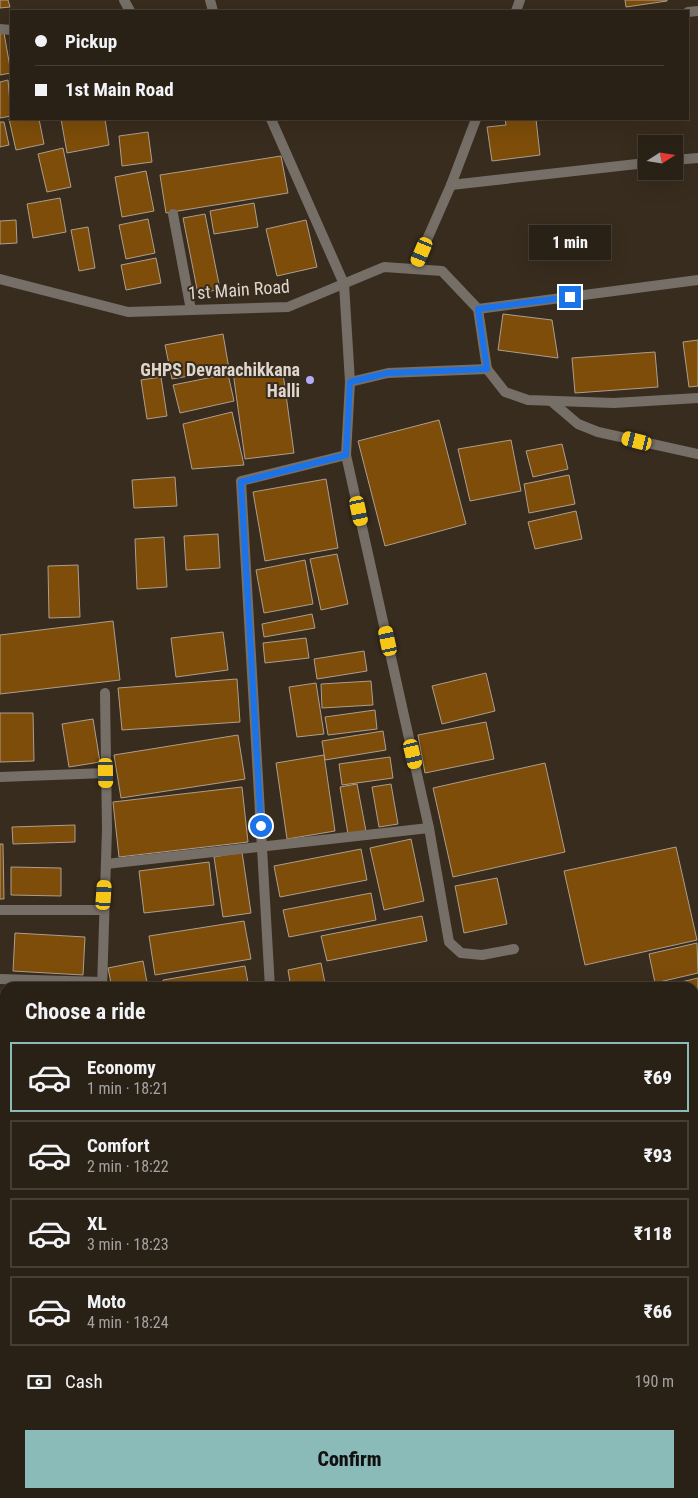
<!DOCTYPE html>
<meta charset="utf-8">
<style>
body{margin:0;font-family:"Roboto Condensed",sans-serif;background:#32291f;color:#f1f3f6;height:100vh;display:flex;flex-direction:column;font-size:19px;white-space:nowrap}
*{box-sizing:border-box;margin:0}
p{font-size:16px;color:#a5a3a1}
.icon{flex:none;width:28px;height:28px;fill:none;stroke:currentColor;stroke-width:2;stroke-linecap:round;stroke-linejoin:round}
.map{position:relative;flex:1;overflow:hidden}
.drawer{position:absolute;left:0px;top:982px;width:699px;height:516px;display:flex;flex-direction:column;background:#2a2116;border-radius:15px 15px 0 0;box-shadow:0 5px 20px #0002,0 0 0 1px #463e35}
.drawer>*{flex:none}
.guide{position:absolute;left:10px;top:10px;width:679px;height:110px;border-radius:0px;box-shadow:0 5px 20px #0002,0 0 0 1px #463e35;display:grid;align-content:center;height:110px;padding:0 25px;background:#2a2116}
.needle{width:32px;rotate:78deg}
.buttons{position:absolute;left:638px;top:135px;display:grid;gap:10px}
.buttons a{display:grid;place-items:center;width:45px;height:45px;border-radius:0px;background:#2a2116;box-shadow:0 5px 20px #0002,0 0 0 1px #463e35;font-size:25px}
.end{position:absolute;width:22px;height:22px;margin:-11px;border:6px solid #1a73e8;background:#fff;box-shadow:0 0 0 2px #fff}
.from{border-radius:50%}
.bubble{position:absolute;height:35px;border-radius:0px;background:#2a2116;box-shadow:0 5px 20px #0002,0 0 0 1px #463e35;font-size:16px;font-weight:800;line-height:35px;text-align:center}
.car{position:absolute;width:15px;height:30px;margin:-15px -8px;border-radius:6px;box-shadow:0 0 4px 1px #0007;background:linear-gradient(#f5c518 24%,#345 0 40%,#f5c518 0 76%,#345 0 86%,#f5c518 0)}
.guide b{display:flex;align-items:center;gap:18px;height:48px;font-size:19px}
.guide b+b{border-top:1px solid #463e35}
.guide i{width:12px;height:12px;background:#f1f3f6}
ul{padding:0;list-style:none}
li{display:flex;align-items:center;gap:15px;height:70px;margin:0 10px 8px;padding:0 15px;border:2px solid #463e35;border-radius:0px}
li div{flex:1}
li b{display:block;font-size:19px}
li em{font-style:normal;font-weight:800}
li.active{border-color:#8bbbb9}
li>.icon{width:45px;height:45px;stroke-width:1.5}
h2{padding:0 25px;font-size:22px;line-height:60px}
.pay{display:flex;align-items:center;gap:12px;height:55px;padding:0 25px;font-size:19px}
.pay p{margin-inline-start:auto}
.cta{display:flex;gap:10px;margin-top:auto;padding:10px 25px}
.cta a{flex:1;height:58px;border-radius:0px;background:#8bbbb9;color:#111;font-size:20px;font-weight:800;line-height:58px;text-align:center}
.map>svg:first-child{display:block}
.building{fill:#7d4d09;stroke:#ad9e8e}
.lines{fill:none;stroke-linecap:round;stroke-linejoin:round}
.minor{stroke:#766f68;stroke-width:10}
.tertiary{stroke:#766f68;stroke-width:10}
.route{stroke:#1a73e8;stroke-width:6}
.poi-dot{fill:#b4acf9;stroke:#382c1e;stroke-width:2}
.labels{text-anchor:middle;stroke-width:4;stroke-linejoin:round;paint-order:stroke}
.street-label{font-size:18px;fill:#dfd7ce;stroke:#382c1e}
.poi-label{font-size:18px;font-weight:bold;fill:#dfd7ce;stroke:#382c1e;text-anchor:end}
</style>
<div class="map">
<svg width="698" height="1498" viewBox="0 0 698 1498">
<rect width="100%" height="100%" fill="#382c1e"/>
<g class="building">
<polygon points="0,0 8,0 10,7 0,8"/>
<polygon points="625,0 667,0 667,1 626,7"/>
<polygon points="4,33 11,73 0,75 0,34"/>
<polygon points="8,80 11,116 0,118 0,82"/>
<polygon points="9,119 39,119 44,144 16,150"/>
<polygon points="61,119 105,119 109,145 67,153"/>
<polygon points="505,119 536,119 540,155 492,161 487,127 506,125"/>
<polygon points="0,122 4,122 9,145 0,147"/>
<polygon points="148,132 152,162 122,166 119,136"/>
<polygon points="63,148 71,187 47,192 38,154"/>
<polygon points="281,156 288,193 166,213 160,175"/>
<polygon points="146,171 154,211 122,217 115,177"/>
<polygon points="60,198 66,232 33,238 27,204"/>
<polygon points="254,203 258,227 214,234 210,211"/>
<polygon points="205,214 220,289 198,294 183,218"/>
<polygon points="148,219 155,253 126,259 119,225"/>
<polygon points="16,220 17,243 0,244 0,221"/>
<polygon points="306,220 317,267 277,276 266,229"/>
<polygon points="88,227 95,268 79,271 71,230"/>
<polygon points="156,258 161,283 126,290 121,265"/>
<polygon points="503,314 552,320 558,358 498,350"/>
<polygon points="223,334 229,369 172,379 165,345"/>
<polygon points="698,340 698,386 689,387 683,342"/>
<polygon points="655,352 658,387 575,393 572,358"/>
<polygon points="282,366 294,453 245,459 233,372"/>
<polygon points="228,374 234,401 180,413 173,385"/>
<polygon points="161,377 167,416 147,419 141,380"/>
<polygon points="232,412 244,465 192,469 183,424"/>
<polygon points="439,420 466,524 385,546 358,441"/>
<polygon points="511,440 521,491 470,501 458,449"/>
<polygon points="562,444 568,469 533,477 526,451"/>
<polygon points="569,475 575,504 529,513 524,484"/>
<polygon points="175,477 177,506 134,508 132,480"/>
<polygon points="326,479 338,548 265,561 253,492"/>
<polygon points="576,511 582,539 535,549 528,522"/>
<polygon points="218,534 220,568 186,570 184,536"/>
<polygon points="164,537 167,587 137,589 135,539"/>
<polygon points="337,554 348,604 321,610 310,559"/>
<polygon points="305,560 313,604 264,613 256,570"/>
<polygon points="78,565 80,617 49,618 48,566"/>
<polygon points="312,614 315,628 264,637 262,624"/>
<polygon points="113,621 120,680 0,694 0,635"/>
<polygon points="223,632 228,670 176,677 171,638"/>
<polygon points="306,638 309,658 265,663 263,643"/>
<polygon points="364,651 367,671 317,679 314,659"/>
<polygon points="486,673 495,711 442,724 432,686"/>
<polygon points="237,679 240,722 122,730 118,688"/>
<polygon points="371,681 373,705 322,708 321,684"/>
<polygon points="316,683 324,734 297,737 289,687"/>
<polygon points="375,710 377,729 328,735 325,717"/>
<polygon points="0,713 33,713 34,761 0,762"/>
<polygon points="93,719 100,762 69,767 62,724"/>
<polygon points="486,722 494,759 425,773 418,735"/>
<polygon points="383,731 386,750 325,760 322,741"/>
<polygon points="238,735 245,779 121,798 114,755"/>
<polygon points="324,755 335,831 287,839 276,763"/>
<polygon points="390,757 393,778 342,785 339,764"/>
<polygon points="545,763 565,852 453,877 433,788"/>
<polygon points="357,784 366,831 348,834 340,787"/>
<polygon points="391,784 398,824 379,827 372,787"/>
<polygon points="242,787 248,842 119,857 113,802"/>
<polygon points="75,825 75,842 13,844 12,827"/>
<polygon points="411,839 424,901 384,910 370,848"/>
<polygon points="0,844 3,844 4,899 0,899"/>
<polygon points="676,847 697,940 585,965 564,871"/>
<polygon points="361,849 367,880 280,897 274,866"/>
<polygon points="242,852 251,913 223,917 214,857"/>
<polygon points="209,862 214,905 144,913 139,871"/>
<polygon points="11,867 61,868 61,896 11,895"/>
<polygon points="497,878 507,924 464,933 455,886"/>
<polygon points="371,893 376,920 289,937 283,910"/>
<polygon points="422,916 427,941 327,961 321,936"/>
<polygon points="244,921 251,959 155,975 149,936"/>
<polygon points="15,933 85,937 83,975 13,971"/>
<polygon points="697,943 698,973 655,983 649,954"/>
<polygon points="143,961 148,988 112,988 108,968"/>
<polygon points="321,963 326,988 291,988 288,970"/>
<polygon points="245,966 249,988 165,988 163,980"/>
<polygon points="698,978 698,1017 694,1018 694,988 656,988"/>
<rect x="3" y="992" width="2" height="46"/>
<rect x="0" y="1126" width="5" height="31"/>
<rect x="0" y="1166" width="5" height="36"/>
<polygon points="0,1237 4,1237 4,1272 0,1271"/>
<rect x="0" y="1323" width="5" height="38"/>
<polygon points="122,1494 156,1494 156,1498 123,1498"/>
<polygon points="432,1494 473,1494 474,1497 433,1498"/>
<polygon points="522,1494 619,1494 620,1498 499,1498"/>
<polygon points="174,1495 206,1496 206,1498 174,1498"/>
</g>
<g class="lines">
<g class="minor">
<polyline points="124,0 130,11"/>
<polyline points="210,0 213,11"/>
<polyline points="688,12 698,11"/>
<polyline points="0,29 11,30"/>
<polyline points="271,119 344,284 350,382 346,455 429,828 449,942 461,953 482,955 514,949"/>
<polyline points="674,160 698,158"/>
<polyline points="451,185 646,163"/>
<polyline points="173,214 191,310"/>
<polyline points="478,309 487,369 505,392 528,400 614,403 698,398"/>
<polyline points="350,382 388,373 487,369"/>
<polyline points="551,401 578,424 598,432 698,454"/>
<polyline points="0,777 106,773"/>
<polyline points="106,864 429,828"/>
<polyline points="0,910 103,910"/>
<polyline points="0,979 101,982"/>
<polyline points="102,988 107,829 105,693"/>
<polyline points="270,988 241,481 346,455"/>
<polyline points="0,1108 5,1108"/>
<polyline points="0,1218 5,1218"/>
<polyline points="0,1313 5,1313"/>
<polyline points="0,1413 5,1414"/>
<polyline points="322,1494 323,1498"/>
<polyline points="487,1494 487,1498"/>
</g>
<g class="tertiary">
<polyline points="516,11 520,0"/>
<polyline points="414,269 451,185 476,119"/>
<polyline points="0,279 128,312 288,307 384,267 442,271 478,309 698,280"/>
</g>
</g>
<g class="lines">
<polyline class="route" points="261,826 241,482 346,455 350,382 388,373 487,369 478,309 570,297"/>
</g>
<circle class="poi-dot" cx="310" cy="380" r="5"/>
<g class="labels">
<g class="street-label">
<text transform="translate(239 290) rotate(-4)" y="6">1st Main Road</text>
</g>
<g class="poi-label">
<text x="300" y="376">GHPS Devarachikkana<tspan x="300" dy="21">Halli</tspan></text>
</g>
</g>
</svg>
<div class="buttons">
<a><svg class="needle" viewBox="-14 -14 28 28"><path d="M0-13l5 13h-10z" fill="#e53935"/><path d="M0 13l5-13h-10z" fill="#a5a3a1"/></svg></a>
</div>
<i class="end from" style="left:261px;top:826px"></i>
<i class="end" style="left:570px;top:297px"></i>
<div class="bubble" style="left:529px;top:225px;width:82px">1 min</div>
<i class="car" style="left:422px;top:252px;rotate:203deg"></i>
<i class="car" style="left:637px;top:441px;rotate:284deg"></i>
<i class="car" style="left:359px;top:511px;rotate:168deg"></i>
<i class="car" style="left:388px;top:641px;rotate:348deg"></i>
<i class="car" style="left:413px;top:754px;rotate:167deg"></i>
<i class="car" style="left:106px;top:773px;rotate:179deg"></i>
<i class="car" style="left:104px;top:895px;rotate:4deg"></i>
<div class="guide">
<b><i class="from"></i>Pickup</b>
<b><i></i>1st Main Road</b>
</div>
<section class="drawer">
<h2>Choose a ride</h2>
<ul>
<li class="active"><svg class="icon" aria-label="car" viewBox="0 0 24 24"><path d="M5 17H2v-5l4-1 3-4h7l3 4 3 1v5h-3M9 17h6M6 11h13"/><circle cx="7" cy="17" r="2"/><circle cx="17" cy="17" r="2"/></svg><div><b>Economy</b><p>1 min · 18:21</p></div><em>₹69</em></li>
<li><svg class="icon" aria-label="car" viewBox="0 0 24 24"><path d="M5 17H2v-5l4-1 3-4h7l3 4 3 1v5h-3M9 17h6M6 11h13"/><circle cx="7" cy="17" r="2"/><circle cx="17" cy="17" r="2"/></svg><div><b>Comfort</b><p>2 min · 18:22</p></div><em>₹93</em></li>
<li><svg class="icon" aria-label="car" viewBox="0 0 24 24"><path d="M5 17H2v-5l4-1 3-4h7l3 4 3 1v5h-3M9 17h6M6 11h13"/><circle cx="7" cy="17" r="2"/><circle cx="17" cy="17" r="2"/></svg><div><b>XL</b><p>3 min · 18:23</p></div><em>₹118</em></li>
<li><svg class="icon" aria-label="car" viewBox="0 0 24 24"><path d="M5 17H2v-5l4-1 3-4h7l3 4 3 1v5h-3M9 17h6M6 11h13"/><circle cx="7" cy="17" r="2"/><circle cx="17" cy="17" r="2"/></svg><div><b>Moto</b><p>4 min · 18:24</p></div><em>₹66</em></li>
</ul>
<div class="pay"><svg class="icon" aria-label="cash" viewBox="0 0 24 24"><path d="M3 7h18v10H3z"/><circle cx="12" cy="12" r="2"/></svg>Cash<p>190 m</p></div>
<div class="cta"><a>Confirm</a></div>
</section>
</div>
